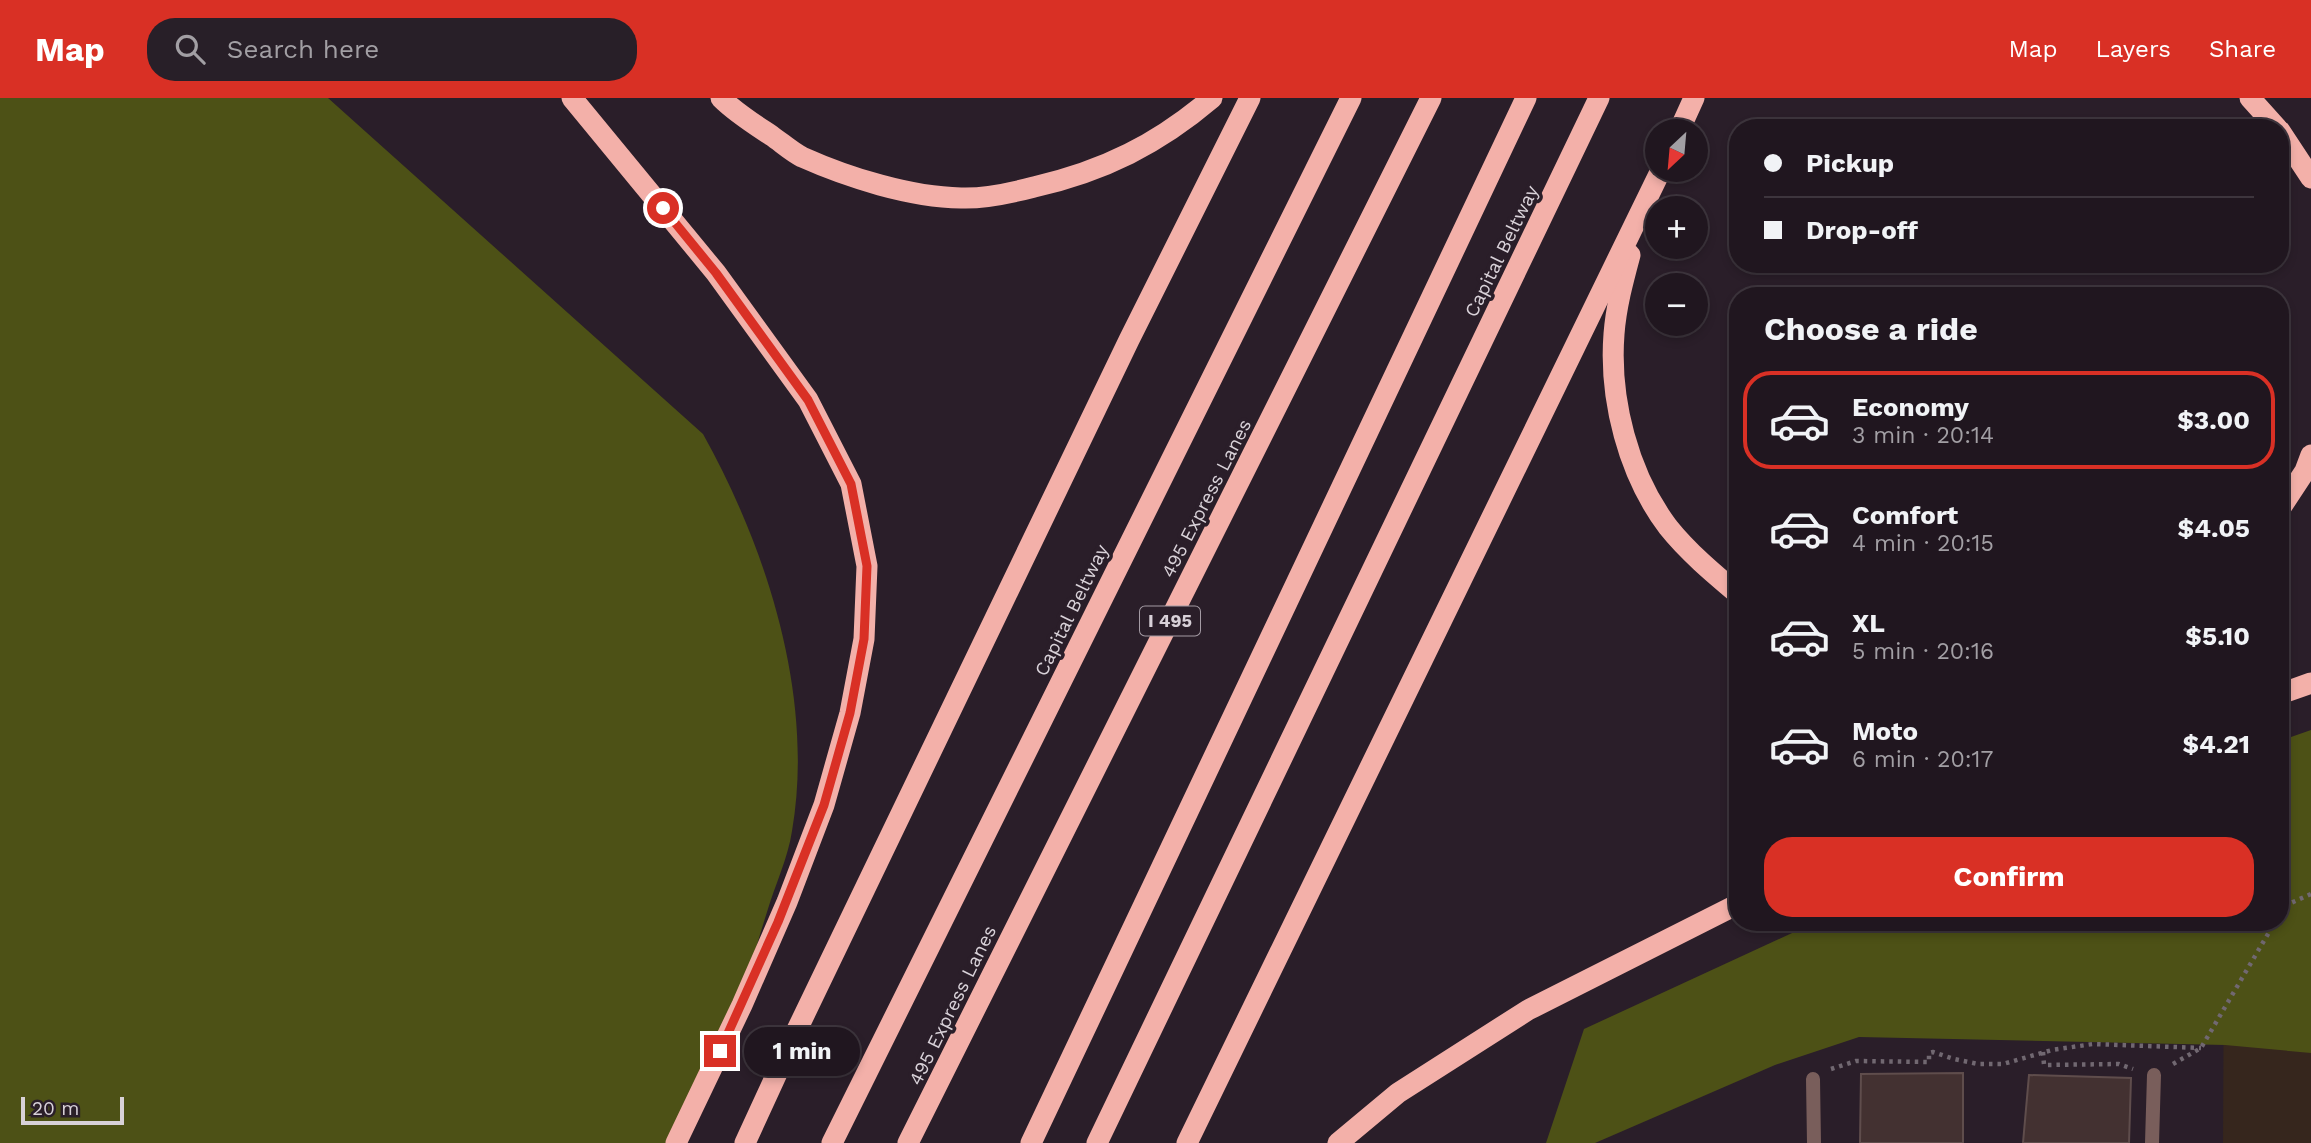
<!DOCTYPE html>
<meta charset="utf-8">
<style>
body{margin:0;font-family:"Work Sans",sans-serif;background:#281f28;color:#f1f3f6;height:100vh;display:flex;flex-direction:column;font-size:26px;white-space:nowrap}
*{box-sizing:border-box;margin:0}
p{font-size:23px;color:#a29fa4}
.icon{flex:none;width:38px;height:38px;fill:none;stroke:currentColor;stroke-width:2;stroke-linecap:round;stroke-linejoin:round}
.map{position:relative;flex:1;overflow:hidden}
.drawer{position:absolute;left:1729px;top:189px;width:560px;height:644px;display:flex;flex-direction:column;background:#20161f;border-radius:28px;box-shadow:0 4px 10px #0003,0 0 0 2px #3d353d}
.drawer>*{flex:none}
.banner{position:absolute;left:1729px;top:21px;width:560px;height:154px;border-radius:28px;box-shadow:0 4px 10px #0003,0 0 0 2px #3d353d;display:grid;align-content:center;height:154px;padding:0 35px;background:#20161f}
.needle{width:46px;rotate:206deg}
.fabs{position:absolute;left:1645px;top:21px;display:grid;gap:14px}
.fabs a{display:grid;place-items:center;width:63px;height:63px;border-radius:50%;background:#20161f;box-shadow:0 4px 10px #0003,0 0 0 2px #3d353d;font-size:35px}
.scale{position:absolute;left:21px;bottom:18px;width:103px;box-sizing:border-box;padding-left:7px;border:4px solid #d8d1d8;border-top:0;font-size:19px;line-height:24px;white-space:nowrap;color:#d8d1d8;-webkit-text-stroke:5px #2a1e29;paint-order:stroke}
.end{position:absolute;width:32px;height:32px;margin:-16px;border:9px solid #d93025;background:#fff;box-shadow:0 0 0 4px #fff}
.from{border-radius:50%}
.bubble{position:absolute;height:49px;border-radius:24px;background:#20161f;box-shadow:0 4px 10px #0003,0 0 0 2px #3d353d;font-size:23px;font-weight:700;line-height:49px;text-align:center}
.banner b{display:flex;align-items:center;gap:24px;height:66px;font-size:26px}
.banner b+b{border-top:2px solid #3d353d}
.banner i{width:18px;height:18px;background:#f1f3f6}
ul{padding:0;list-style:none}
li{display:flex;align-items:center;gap:21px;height:98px;margin:0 14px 10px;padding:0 21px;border:4px solid transparent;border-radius:28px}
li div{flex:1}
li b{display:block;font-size:26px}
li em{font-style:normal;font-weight:700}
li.current{border-color:#d93025}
li>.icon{width:63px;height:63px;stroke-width:1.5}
h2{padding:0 35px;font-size:32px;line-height:84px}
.cta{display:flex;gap:14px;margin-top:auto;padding:14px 35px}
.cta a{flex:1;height:80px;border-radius:28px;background:#d93025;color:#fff;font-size:28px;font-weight:700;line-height:80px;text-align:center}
header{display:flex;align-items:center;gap:42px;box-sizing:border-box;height:98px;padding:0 35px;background:#d93025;color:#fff}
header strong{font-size:33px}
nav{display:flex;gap:38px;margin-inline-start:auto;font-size:24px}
.search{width:490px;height:63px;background:#281f28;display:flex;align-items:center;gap:18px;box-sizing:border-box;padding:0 24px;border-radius:28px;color:#a29fa4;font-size:26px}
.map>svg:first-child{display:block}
.commercial{fill:#36261d}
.forest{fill:#4d5116}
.building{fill:#433131;stroke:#5f4d4c;stroke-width:2}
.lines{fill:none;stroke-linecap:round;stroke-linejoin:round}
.path{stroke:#716871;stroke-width:4.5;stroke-dasharray:3.5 5;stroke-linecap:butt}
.street{stroke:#795e5b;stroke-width:14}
.highway{stroke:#f3b0a9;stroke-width:21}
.route{stroke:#d93025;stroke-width:9}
.labels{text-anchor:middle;stroke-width:7;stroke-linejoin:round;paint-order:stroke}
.shield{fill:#2a1e29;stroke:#a49ba4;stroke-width:2}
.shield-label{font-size:18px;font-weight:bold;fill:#d8d1d8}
.street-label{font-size:19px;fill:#d8d1d8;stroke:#2a1e29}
</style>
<header>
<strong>Map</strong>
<div class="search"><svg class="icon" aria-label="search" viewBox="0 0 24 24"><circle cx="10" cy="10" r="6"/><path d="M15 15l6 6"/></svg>Search here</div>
<nav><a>Map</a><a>Layers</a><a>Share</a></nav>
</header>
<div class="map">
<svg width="2311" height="1045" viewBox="0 0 2311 1045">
<rect width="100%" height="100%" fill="#2a1e29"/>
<polygon class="commercial" points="2311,744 2311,1045 2223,1045 2224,824 2280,824"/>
<g class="forest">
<path d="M0,0H328L703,336C767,451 815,599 792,733C788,760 775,787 767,814C754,854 744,896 728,935C713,973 692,1009 675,1045H0Z"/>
<polygon points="2311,632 2311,955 2225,947 1859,939 1775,967 1595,1045 1546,1045 1584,931 1816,824 2280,824 2280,643"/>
</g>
<g class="building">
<polygon points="1963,975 1963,1045 1860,1045 1861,976"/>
<polygon points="2029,977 2131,980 2129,1045 2023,1045"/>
</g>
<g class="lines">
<g class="path">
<polyline points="2280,815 2284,808 2311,796"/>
<polyline points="2043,954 2044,967 2119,966 2133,971"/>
<polyline points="2173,966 2201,950 2275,824"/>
<polyline points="1831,971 1856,963 1929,964 1929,955 1933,954 1954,961 1978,966 2003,966 2052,952 2093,946 2201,950"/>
</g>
<g class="street">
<polyline points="1813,981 1814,1045"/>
<polyline points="2152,1045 2154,977"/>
</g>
<g class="highway">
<polyline points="572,0 716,175 808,302 851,386 867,468 864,541 850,615 824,707 787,804 742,907 676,1045"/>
<path d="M721,0C736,15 754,26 772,38C782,45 792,54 802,59C849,80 910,99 961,100C985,101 1011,95 1034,89C1104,73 1158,46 1212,0"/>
<polyline points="2250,0 2277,30"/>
<polyline points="1679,33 1694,0"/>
<polyline points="2280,33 2311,80"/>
<path d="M1630,157C1623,183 1616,209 1614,236C1609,301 1628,376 1668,429C1688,454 1713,475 1738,496"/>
<polyline points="2280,411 2305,373 2311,357"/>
<polyline points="2280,596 2311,585"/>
<polyline points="745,1045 795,936 1129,242 1250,0"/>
<polyline points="832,1045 1351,0"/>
<polyline points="908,1045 1431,0"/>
<polyline points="1031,1045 1526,0"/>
<polyline points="1097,1045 1599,0"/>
<polyline points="1187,1045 1661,72"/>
<polyline points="1338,1045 1398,995 1528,912 1738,806"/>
</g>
</g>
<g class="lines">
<polyline class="route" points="663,110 716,175 808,302 851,386 867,468 864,541 850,615 824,707 778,824 720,953"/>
</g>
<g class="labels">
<rect class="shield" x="1140" y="508.5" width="60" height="29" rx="5"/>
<g class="shield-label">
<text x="1170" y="529">I 495</text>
</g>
<g class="street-label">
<text transform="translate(1501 153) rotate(-64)" y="7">Capital Beltway</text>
<text transform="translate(1206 400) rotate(-63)" y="7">495 Express Lanes</text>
<text transform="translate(1071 512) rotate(-64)" y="7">Capital Beltway</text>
<text transform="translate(952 907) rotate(-64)" y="7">495 Express Lanes</text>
</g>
</g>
</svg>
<div class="fabs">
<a><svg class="needle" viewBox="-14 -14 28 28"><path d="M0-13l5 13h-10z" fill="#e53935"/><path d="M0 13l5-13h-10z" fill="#a29fa4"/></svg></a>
<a>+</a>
<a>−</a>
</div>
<div class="scale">20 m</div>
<i class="end from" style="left:663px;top:110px"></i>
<i class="end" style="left:720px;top:953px"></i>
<div class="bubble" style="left:744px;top:929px;width:116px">1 min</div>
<div class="banner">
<b><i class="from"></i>Pickup</b>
<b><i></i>Drop-off</b>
</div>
<section class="drawer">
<h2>Choose a ride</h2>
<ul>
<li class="current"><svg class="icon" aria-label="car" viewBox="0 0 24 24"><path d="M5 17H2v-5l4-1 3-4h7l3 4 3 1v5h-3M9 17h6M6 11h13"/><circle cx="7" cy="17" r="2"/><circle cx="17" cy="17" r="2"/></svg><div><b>Economy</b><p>3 min · 20:14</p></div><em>$3.00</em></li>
<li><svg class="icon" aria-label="car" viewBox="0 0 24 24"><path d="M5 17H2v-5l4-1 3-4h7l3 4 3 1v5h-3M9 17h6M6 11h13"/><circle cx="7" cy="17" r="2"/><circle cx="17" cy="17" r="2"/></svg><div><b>Comfort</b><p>4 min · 20:15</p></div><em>$4.05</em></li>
<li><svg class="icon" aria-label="car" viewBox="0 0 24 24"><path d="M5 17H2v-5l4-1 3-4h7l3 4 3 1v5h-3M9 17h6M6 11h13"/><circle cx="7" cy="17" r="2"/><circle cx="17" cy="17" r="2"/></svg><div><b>XL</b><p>5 min · 20:16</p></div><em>$5.10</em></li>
<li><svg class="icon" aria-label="car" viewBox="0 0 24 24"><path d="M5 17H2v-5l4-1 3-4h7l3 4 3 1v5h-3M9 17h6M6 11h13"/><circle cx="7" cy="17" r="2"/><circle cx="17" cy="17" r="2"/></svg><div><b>Moto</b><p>6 min · 20:17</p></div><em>$4.21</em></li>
</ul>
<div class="cta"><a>Confirm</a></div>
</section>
</div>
